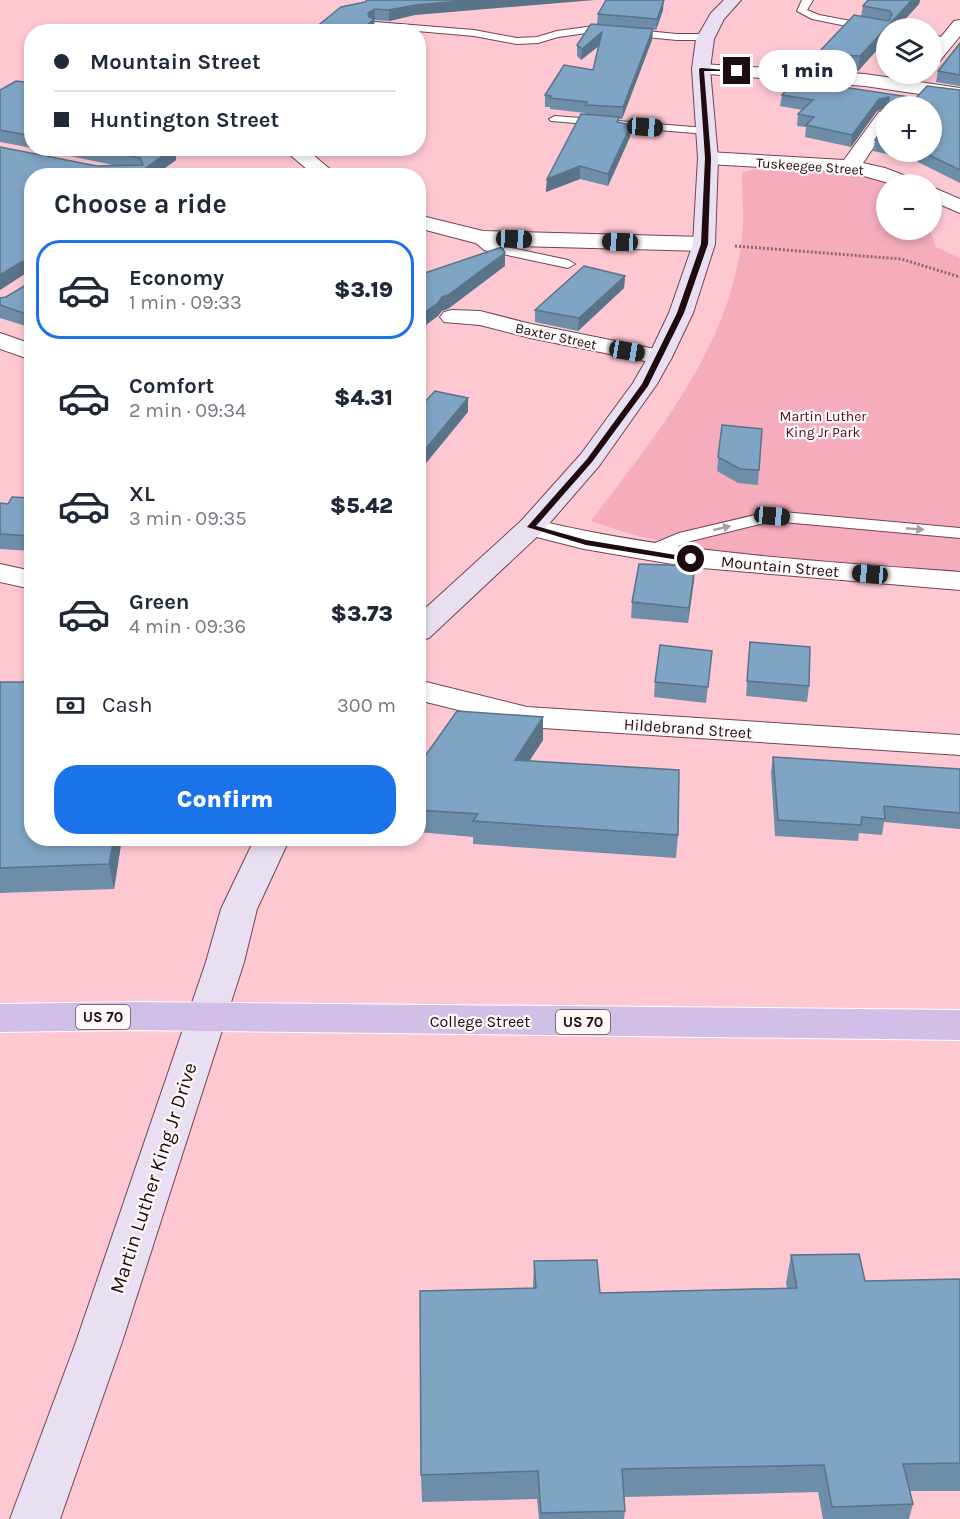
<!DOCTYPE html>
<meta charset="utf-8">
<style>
body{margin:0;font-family:Karla,sans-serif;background:#f2f2f3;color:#1f2937;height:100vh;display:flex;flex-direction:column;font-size:22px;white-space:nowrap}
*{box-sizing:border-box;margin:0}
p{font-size:20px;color:#747a83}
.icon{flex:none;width:33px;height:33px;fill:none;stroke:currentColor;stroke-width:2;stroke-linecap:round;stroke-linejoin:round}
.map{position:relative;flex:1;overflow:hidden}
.side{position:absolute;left:24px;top:168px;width:402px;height:678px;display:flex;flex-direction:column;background:#fff;border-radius:24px;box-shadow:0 3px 9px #0003}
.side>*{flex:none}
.top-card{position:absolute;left:24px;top:24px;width:402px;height:132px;border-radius:24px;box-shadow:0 3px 9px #0003;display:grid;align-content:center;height:132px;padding:0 30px;background:#fff}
.buttons{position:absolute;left:876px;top:18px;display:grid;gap:12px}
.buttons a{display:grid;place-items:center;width:66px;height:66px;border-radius:50%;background:#fff;box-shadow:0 3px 9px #0003;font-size:30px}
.end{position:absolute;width:27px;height:27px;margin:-14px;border:8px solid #1d0b0f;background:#fff;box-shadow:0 0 0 3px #fff}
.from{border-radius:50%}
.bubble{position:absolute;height:42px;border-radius:21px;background:#fff;box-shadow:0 3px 9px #0003;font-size:20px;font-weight:800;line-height:42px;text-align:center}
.car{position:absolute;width:18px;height:36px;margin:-18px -9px;border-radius:8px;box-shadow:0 0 4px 2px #0007;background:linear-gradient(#222 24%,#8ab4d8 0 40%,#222 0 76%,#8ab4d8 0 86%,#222 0)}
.top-card b{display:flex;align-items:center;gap:21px;height:57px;font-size:22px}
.top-card b+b{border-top:2px solid #e0e1e3}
.top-card i{width:15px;height:15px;background:#1f2937}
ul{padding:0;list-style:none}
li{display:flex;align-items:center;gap:18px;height:99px;margin:0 12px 9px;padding:0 18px;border:3px solid transparent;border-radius:24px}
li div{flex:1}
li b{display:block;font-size:22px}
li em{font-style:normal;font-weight:800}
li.active{border-color:#1a73e8}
li>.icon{width:54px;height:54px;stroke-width:1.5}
h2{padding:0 30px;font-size:27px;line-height:72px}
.pay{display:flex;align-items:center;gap:15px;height:66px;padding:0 30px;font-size:22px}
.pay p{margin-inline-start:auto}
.action{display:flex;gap:12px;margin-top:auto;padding:12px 30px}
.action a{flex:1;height:69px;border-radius:24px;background:#1a73e8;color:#fff;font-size:24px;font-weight:800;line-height:69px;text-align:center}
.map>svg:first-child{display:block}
.green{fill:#f5acbc}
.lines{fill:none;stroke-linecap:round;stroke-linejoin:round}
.service-casing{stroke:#714550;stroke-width:2}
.minor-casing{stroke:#714550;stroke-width:2}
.secondary-casing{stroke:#714550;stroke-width:2}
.primary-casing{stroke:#fff;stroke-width:2}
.path{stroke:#8b676e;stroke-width:3;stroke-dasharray:2 2;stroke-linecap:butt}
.service{fill:#fff;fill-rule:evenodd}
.minor{fill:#fff;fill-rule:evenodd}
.secondary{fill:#e8dff3;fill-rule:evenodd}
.primary{fill:#d1bfe7;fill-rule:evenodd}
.wall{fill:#6d8da9}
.shaded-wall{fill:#597389}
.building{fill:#7fa4c4;stroke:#597389;stroke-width:1.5}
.oneway{fill:#a59d9f}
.route{fill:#1d0b0f}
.labels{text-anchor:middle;stroke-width:4.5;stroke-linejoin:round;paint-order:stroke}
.far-street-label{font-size:14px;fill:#1d0b0f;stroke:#fef8f9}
.far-park-label{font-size:14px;fill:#4d0d23;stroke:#fef8f9}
.shield{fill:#fef8f9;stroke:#605255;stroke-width:1.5}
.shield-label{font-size:15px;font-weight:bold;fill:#1d0b0f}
.street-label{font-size:16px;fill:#1d0b0f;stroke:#fef8f9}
.near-street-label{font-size:20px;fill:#1d0b0f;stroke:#fef8f9}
</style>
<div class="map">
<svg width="960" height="1519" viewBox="0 0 960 1519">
<rect width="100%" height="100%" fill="#fec8d3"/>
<path class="green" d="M762,168L865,175L892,184H886V230H930L936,247L960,258V572C856,565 749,561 647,538C628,534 609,527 591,521C654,438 726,352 741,245C745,222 742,196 742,172Z"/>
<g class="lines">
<g class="service-casing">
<g id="service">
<polygon points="802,0 813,0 807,10 819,15 888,28 886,34 812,19 797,11"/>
<polygon points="375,22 474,30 517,38 537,37 557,31 594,26 677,34 706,34 711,37 706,40 677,40 594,32 558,37 538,43 517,44 474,36 371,27 370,25"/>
<polygon points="932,35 951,39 952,41 947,44 932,41"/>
<polygon points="555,116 706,128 712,131 706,134 551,121 549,119"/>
<polygon points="473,231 493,244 568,260 575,264 568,268 484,250 467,235"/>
<polygon points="772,511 960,528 960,538 772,521 691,541 647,558 639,553 641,549 679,533"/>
</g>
</g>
<g class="minor-casing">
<g id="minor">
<polygon points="960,20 960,36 938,63 932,64 932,48 954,21"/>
<polygon points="701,64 865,74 960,88 960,100 865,86 695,73 692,69 695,65"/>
<polygon points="886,110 886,129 863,163 885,168 916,180 919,184 892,184 850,172 708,164 701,162 698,158 701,154 708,152 844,160 879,112"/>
<polygon points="282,148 305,148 338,176 315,176"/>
<polygon points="932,187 960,199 960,213 932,201"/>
<polygon points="418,215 483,231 704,237 712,239 715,244 712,249 704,251 483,245 418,228"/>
<polygon points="452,310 480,311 531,324 660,350 669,352 672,357 669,362 660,364 530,338 480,325 444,322 440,317 444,312"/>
<polygon points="0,333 32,344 32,360 0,349"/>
<path d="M531,519C672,553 815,561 960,572V590L690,567L584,549L521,533L517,527L521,521Z"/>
<polygon points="0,564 32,571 32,589 0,582"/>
<polygon points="418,680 527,707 960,735 960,755 527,727 418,700"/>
</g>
</g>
<g class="secondary-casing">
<g id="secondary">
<polygon points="724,0 741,0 724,19 714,39 710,69 718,158 715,244 693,313 672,357 657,384 599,466 541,533 429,638 418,641 418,615 521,521 581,454 633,383 648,357 669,313 693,244 698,158 692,69 696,39 711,13"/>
<polygon points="255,838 290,838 257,909 244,962 122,1342 60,1519 10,1519 76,1342 206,962 221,909"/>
</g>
</g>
<g class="primary-casing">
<polygon id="primary" points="134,1002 960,1010 960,1040 134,1030 0,1032 0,1004"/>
</g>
<polyline class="path" points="735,246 901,259 960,277"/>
<use href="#service" class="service"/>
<use href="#minor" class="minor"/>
<use href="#secondary" class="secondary"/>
<use href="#primary" class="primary"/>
</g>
<g class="wall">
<polygon points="868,0 920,0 919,4 897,28 886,28 886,40 858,71 816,69 817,54 861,16 863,6"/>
<polygon points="365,2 415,15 389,21 375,20 374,20 374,30"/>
<polygon points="663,10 656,30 653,29 652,40 622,119 619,119 619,122 631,125 630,137 608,186 580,179 546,192 547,179 585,114 585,113 550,109 550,107 545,107 545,95 593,70 599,46 581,60 577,56 577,45 597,24 598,14"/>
<polygon points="960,43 960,86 936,82 938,71"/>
<polygon points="846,75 844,87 916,98 960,90 960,183 914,160 873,151 875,140 886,123 886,152 932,152 932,106 886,106 886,108 877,111 851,147 805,137 806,127 797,126 798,114 802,110 780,106 782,95"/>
<polygon points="32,83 32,148 0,142 0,90"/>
<polygon points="0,147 97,166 117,166 33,148 175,148 176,160 154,176 32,176 32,328 0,318 0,298 6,297 31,282 31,274 23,275 0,290"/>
<polygon points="625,276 624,288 578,331 535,322 535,310"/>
<polygon points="722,425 759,470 758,485 738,483 717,471"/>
<polygon points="32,498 32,551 0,549 0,503 8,504"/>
<polygon points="695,566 688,623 631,618 632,602"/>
<polygon points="750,642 809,686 807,702 746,696"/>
<polygon points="712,651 706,703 654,697 655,682"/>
<polygon points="0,682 32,838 122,838 114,889 0,893"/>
<polygon points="543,740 529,761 678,835 676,858 473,844 473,837 418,832 418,766"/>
<polygon points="773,757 960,769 960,829 884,822 882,835 859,833 858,841 775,836 771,772"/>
<polygon points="791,1255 865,1281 960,1279 960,1491 910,1491 913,1504 909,1519 823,1519 818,1492 624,1497 625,1511 624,1519 539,1519 537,1499 422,1502 421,1475 533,1288 534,1261 600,1293 787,1288 786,1283"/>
</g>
<g class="shaded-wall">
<polygon points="472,0 595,0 415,15 389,21 389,10 415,5"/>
<polygon points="664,0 663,10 656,30 657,19"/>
<polygon points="912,0 920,0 919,4 897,28 886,28 886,40 858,71 860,56"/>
<polygon points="375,9 374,30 372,32 359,32 368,13"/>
<polygon points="653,29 652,40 622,119 623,107"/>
<polygon points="602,32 602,43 581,60 582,49"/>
<polygon points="846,75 844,87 835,97 836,86"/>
<polygon points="889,97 886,108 877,111 851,147 852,135 879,99"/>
<polygon points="631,125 630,137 608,186 608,174"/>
<polygon points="175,148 176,160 154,176 134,176"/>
<polygon points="580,166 580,179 546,192 547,179"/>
<polygon points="505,253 505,266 448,309 442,311 438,316 418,331 418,317 442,297"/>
<polygon points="31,260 32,274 23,275 0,290 0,275 21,262"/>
<polygon points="625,276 624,288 578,331 579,318"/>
<polygon points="468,398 468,412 418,473 418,458"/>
<polygon points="695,566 694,581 688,623 689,608"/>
<polygon points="543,717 543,740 515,783 515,760"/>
<polygon points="114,838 122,838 114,889 109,864"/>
</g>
<g class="building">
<polygon points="367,0 472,0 415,5 389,10 375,9 368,13 369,17 374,19 359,32 310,32 341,7 365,2"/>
<polygon points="606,0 664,0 657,19 598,14"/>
<polygon points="868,0 912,0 860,56 817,54 854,15 889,21 892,14 890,11 863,6"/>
<polygon points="591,24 653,29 623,107 586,105 587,102 550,98 551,96 545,95 564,65 593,70 602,32 582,49 577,45"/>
<polygon points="960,43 960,75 938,71"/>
<polygon points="803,72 846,75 836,86 916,98 927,86 960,90 960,170 923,152 932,152 932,106 889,106 889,97 879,99 852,135 806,125 814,117 798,114 813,100 782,95"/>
<polygon points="16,81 32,83 32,136 0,130 0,90"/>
<polygon points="581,114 619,117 617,122 631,125 608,174 580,166 547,179"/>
<polygon points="886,123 886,142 875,140"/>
<polygon points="0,147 97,166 143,165 140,158 91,148 174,148 134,176 32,176 32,316 0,305 0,298 6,297 31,282 31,260 21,262 0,275"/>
<polygon points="502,247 505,253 448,295 442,297 438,303 418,317 418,271 420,270 425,273"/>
<polygon points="584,266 625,276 579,318 535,310"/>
<polygon points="435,391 468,398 418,458 418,409"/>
<polygon points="722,425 762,429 759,470 740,469 718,457"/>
<polygon points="12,497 32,498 32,536 0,534 0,503 8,504"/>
<polygon points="639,564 695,566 689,608 632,602"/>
<polygon points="750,642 810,647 809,686 747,681"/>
<polygon points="660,645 712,651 708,687 655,682"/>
<polygon points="25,678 32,678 32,838 114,838 109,864 0,868 0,682 24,682"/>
<polygon points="457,711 543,717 515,760 679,770 678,835 473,821 478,814 418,810 418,766"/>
<polygon points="773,757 960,769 960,813 884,806 885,819 862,817 861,825 778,820"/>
<polygon points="859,1254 865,1281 960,1279 960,1463 903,1464 913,1504 832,1507 824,1465 622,1469 625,1511 541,1513 538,1471 421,1475 420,1291 536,1288 534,1261 597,1260 600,1293 797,1288 791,1255"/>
</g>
<defs><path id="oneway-solid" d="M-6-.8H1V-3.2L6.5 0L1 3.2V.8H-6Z" transform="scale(1.5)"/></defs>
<g class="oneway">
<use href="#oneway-solid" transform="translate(722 528) rotate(-14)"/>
<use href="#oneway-solid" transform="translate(915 529) rotate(5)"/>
</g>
<polygon class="route" points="701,68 740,71 704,71 711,158 708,244 684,313 648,386 592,462 536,526 586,540 694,558 694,561 691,562 586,545 527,527 587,459 642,384 677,313 701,244 705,158 699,69"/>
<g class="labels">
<g class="far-street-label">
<text transform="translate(810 166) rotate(4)" y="5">Tuskeegee Street</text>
<text transform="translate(556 336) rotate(12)" y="5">Baxter Street</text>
</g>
<g class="far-park-label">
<text x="823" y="421">Martin Luther<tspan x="823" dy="16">King Jr Park</tspan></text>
</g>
<g class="shield">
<rect x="76" y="1005" width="54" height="24" rx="4.5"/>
<rect x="556" y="1010" width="54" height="24" rx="4.5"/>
</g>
<g class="shield-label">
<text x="103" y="1022">US 70</text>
<text x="583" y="1027">US 70</text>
</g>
<g class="street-label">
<text transform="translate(780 566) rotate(5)" y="6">Mountain Street</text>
<text transform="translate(688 728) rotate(4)" y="6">Hildebrand Street</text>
<text x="480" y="1027">College Street</text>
</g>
<g class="near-street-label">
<text transform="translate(153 1178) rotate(-72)" y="7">Martin Luther King Jr Drive</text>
</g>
</g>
</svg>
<div class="buttons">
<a><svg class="icon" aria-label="layers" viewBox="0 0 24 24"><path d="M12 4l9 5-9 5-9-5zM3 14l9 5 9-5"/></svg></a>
<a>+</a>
<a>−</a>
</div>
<i class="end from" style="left:691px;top:559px"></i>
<i class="end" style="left:737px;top:71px"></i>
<div class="bubble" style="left:758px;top:50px;width:99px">1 min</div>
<i class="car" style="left:645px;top:127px;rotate:94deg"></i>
<i class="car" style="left:514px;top:239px;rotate:92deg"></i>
<i class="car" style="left:620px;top:242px;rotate:272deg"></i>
<i class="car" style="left:627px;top:351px;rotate:100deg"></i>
<i class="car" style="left:772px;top:516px;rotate:95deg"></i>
<i class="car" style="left:870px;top:574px;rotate:275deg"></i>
<div class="top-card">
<b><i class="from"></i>Mountain Street</b>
<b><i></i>Huntington Street</b>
</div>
<section class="side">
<h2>Choose a ride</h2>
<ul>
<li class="active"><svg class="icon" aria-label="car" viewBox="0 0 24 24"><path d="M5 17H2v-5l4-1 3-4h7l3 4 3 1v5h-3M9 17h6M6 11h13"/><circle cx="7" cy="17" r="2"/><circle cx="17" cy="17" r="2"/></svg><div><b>Economy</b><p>1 min · 09:33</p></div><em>$3.19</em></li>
<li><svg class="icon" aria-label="car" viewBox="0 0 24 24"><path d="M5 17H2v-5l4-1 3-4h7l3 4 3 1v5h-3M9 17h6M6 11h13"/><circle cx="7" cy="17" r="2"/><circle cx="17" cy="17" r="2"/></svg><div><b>Comfort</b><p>2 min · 09:34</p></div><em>$4.31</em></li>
<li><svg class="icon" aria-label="car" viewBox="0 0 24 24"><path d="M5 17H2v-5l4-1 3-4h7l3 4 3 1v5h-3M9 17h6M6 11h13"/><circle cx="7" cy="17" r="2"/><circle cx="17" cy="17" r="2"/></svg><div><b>XL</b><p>3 min · 09:35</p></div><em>$5.42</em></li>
<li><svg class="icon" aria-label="car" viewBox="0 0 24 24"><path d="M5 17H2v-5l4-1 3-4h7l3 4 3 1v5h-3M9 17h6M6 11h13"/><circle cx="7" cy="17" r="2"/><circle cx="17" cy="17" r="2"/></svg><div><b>Green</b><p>4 min · 09:36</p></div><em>$3.73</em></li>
</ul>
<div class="pay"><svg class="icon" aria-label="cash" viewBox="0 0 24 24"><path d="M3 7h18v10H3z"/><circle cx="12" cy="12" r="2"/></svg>Cash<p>300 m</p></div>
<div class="action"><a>Confirm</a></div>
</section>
</div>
